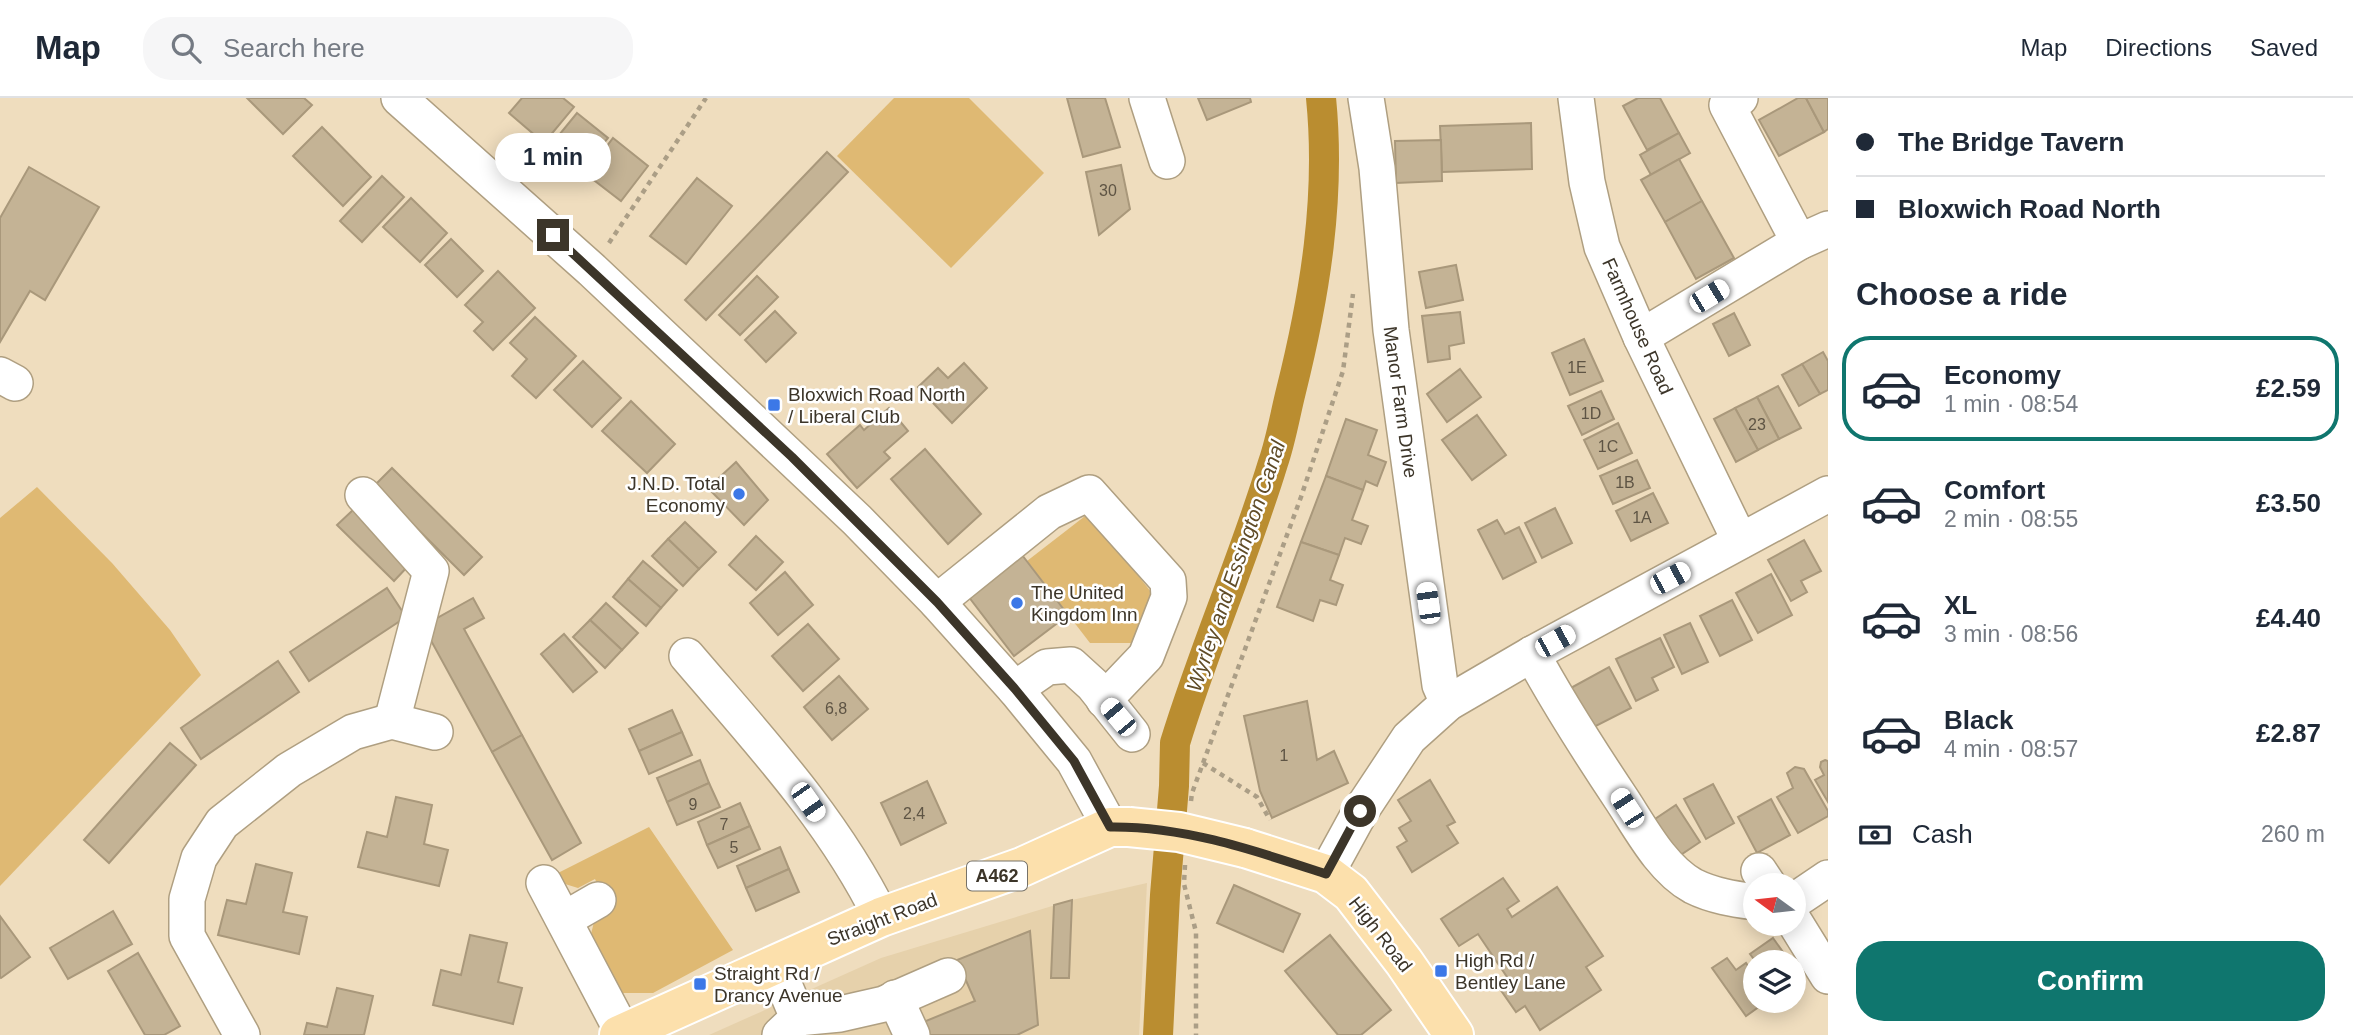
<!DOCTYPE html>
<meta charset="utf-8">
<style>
body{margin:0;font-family:Helvetica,sans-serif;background:#f6f6f7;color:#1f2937;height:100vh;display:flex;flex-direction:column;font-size:26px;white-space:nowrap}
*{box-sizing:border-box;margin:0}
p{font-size:23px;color:#747a83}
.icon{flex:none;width:38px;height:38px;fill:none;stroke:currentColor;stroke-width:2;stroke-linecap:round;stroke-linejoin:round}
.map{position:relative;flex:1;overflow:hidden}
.details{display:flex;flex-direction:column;background:#fff;width:525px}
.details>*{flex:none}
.guide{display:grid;align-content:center;height:154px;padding:0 28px;background:#fff}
.needle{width:46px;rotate:285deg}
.buttons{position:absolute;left:1743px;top:775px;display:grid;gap:14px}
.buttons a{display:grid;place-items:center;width:63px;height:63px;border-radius:50%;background:#fff;box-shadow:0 4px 18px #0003;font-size:35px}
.end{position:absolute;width:32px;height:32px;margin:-16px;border:9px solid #3c3529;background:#fff;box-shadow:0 0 0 4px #fff}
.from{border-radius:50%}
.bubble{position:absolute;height:49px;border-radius:24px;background:#fff;box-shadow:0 4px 18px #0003;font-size:23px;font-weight:800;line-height:49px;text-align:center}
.car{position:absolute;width:21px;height:42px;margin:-21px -10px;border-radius:9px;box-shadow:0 0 5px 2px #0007;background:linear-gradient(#fff 24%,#345 0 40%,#fff 0 76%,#345 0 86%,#fff 0)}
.guide b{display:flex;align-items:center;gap:24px;height:66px;font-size:26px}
.guide b+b{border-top:2px solid #e0e1e3}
.guide i{width:18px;height:18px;background:#1f2937}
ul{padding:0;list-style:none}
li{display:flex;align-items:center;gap:21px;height:105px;margin:0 14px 10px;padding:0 14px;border:4px solid transparent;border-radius:28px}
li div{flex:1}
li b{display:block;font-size:26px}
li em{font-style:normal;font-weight:800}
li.active{border-color:#0f766e}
li>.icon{width:63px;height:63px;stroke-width:1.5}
h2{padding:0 28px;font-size:32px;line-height:84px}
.pay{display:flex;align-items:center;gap:18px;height:77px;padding:0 28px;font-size:26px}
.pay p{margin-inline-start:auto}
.primary-button{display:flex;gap:14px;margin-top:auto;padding:14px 28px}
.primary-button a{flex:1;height:80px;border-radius:28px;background:#0f766e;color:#fff;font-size:28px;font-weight:800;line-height:80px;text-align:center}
header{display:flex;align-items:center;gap:42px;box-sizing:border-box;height:98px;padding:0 35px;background:#fff;border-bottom:2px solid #e0e1e3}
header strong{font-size:33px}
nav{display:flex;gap:38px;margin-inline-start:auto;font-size:24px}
.search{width:490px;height:63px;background:#f6f6f7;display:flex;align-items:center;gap:18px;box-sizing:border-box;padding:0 24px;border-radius:28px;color:#747a83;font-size:26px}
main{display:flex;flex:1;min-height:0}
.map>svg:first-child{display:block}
.built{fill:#e6d1ab}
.green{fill:#dfb973}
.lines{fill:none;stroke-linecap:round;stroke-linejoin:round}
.canal{stroke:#ba8d30;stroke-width:30}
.building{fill:#c4b395;stroke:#a9987b;stroke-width:2}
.minor-casing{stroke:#af9f81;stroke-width:38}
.major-casing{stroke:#fff;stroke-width:42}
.path{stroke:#ab9e86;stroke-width:4.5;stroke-dasharray:5 5;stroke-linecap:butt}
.minor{stroke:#fff;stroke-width:35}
.major{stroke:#fce0ac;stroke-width:38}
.major-bridge-casing{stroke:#fff;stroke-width:42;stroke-linecap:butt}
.major-bridge{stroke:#fce0ac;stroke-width:38}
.route{stroke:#3c3529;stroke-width:9}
.poi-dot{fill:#3c78e7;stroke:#fff;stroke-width:2.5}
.labels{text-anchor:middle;stroke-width:5;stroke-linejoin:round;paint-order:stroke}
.number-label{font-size:16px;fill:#5e5444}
.shield{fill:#fff;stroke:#767269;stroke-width:2}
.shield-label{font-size:18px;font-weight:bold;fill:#3c3529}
.street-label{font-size:19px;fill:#3c3529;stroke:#fff}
.poi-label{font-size:19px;fill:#3c3529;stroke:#fff;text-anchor:start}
.water-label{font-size:21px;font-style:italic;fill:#604c27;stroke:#fff}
</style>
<header>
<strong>Map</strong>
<div class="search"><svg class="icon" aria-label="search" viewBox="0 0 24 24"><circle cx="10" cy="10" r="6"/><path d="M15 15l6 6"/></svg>Search here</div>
<nav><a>Map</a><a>Directions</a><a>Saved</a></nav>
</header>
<main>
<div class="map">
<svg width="1828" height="937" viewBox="0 0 1828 937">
<rect width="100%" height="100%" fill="#efddbe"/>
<polygon class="built" points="1147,785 1139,937 709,937 881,860 1072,802"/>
<g class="green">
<polygon points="894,0 969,0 1044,75 951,170 837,58"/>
<polygon points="37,389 112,465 170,532 201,577 0,788 0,420"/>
<polygon points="1089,415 1155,499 1134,545 1090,545 1027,463"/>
<polygon points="649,729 733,852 653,895 618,895 589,844 595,820 607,808 595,781 578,790 565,786 556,776"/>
</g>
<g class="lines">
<path class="canal" d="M1158,937L1165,797L1174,688L1175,645C1204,550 1244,460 1273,365C1281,342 1285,317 1291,293C1315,197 1331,99 1321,0"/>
</g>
<g class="building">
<polygon points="247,0 304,0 312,7 283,36"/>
<polygon points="522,0 563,0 574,9 544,45 509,15"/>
<polygon points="1067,0 1105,0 1120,49 1083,59"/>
<polygon points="1198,0 1250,0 1251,4 1207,22"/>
<polygon points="1638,0 1660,0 1679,35 1647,52 1623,8"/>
<polygon points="1798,0 1806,0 1824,34 1779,58 1759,22"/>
<polygon points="1806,0 1828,0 1828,31 1824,34"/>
<polygon points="577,15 608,40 581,73 550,48"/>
<polygon points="1531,25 1532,71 1442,74 1440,28"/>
<polygon points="322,29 371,79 343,108 293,58"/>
<polygon points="1679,35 1690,55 1651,77 1640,57"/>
<polygon points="613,40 648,68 621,103 586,76"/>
<polygon points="1441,42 1442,83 1396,85 1395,43"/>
<polygon points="827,54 848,74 706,222 685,202"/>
<polygon points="1679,61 1702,103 1665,124 1641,82"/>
<polygon points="1121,67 1130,111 1099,137 1086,74"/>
<polygon points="29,69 99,109 45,202 30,193 0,244 0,120"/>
<polygon points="382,78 404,99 362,144 340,123"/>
<polygon points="697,80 732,108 686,166 650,138"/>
<polygon points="411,100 447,135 420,164 383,129"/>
<polygon points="1702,103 1734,160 1696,181 1665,124"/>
<polygon points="451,141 483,173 457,199 425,167"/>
<polygon points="1456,167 1463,202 1426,210 1419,174"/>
<polygon points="498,173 535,210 493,252 474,233 483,224 465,207"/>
<polygon points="757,178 778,199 740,237 719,217"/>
<polygon points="775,213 796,235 766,264 745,242"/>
<polygon points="1460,214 1464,245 1449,248 1450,261 1428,264 1422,218"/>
<polygon points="1734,215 1750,247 1729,258 1713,226"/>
<polygon points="535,219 576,258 536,300 512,278 527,261 510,245"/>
<polygon points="1584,241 1603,283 1570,297 1552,255"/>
<polygon points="1823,254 1828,263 1828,292 1820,296 1802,266"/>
<polygon points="583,263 621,300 592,329 554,292"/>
<polygon points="964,265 987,290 952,325 918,289 938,270 948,280"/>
<polygon points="1802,266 1820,296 1799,308 1782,277"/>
<polygon points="1460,271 1481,299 1447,324 1427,296"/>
<polygon points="1778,288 1801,330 1779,341 1757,299"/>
<polygon points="1601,293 1614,321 1582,337 1568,308"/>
<polygon points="1757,299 1779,341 1758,352 1735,310"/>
<polygon points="631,303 675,346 647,375 602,333"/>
<polygon points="889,310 908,333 884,354 890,360 857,390 827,356 860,327 864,332"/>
<polygon points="1735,310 1758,352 1736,364 1714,321"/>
<polygon points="1477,317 1506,357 1472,382 1442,342"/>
<polygon points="1346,321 1377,332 1368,357 1386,364 1377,388 1366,383 1363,392 1326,378"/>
<polygon points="1618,325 1632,355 1598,371 1584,342"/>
<polygon points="925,351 981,416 948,446 891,381"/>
<polygon points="1637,362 1650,390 1613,406 1600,378"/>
<polygon points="736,364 768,402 744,427 708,390"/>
<polygon points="392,370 482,459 464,477 374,388"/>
<polygon points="1326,378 1363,392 1352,422 1368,428 1361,446 1345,440 1339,457 1301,444"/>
<polygon points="1653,395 1668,425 1631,443 1616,413"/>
<polygon points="1555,410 1572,445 1542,460 1525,425"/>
<polygon points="354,411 410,466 394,483 337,427"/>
<polygon points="1497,422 1505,436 1519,429 1536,464 1503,481 1478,432"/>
<polygon points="685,424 716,454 699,471 668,441"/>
<polygon points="756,438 783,464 756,492 729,467"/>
<polygon points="668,441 699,471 683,488 652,458"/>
<polygon points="1804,442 1821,473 1801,483 1807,494 1791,503 1768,462"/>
<polygon points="1301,444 1339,457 1330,482 1343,487 1336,507 1320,502 1313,523 1277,509"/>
<polygon points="1019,453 1068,517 1014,558 965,494"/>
<polygon points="643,463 677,492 661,510 628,481"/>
<polygon points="785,474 813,507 778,537 750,505"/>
<polygon points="1771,476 1792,517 1758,535 1736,495"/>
<polygon points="628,481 661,510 646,528 613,499"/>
<polygon points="387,490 406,519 309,583 290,554"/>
<polygon points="473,500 484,520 464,531 522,637 492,654 423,528"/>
<polygon points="1732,502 1752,542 1720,558 1700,518"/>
<polygon points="606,505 638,535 622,552 590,522"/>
<polygon points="590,522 622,552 605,570 573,539"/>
<polygon points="1690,525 1708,564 1682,576 1664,537"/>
<polygon points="808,526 839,561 803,593 772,558"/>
<polygon points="564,536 597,574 573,594 541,556"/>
<polygon points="1660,540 1674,569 1652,580 1658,592 1636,603 1616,561"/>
<polygon points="278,563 299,594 201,661 181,630"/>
<polygon points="1609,569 1631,610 1590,631 1569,591"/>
<polygon points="839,578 868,611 832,642 804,609"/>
<polygon points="1307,603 1317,662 1334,653 1348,685 1272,720 1260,693 1244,618"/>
<polygon points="672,612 682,634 639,653 629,631"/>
<polygon points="682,634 692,657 649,676 639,653"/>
<polygon points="522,637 581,745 552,762 492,654"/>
<polygon points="170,645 196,667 109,765 84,742"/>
<polygon points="700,662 709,685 667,704 657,680"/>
<polygon points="1825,662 1828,663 1828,704 1815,682 1824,677 1820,669 1821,664"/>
<polygon points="1795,669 1804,671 1828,713 1828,718 1798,735 1777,699 1793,690 1787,675"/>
<polygon points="1430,682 1455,724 1447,728 1458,745 1412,774 1397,749 1407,743 1399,730 1411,723 1398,702"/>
<polygon points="927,683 946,725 901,747 881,705"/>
<polygon points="709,685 720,709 677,727 667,704"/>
<polygon points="1713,686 1734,725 1706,741 1684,701"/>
<polygon points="396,699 432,707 424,746 448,752 439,788 358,769 367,734 387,739"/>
<polygon points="1771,701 1790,737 1757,755 1738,719"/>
<polygon points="740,705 750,728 707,747 698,724"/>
<polygon points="1676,707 1700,744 1670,764 1646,727"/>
<polygon points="750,728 760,751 718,770 707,747"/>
<polygon points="780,749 789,771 746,790 737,768"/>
<polygon points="256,766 292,775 283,814 307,819 299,856 218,837 227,802 246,806"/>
<polygon points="789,771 799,794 756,813 746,790"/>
<polygon points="1503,780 1519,803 1507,811 1512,819 1557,789 1603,858 1586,869 1601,892 1540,932 1525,908 1516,914 1498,888 1509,882 1478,836 1459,848 1441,821"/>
<polygon points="1234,787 1300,816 1283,854 1217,825"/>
<polygon points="1072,802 1069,880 1051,880 1054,807"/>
<polygon points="113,813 132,846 68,881 50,850"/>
<polygon points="0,818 30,859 1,880 0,879"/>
<polygon points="1030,833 1038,927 1017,937 927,937 921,925 975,903 957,862"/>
<polygon points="470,837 507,845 498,884 522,890 513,926 433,907 441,872 461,877"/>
<polygon points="1330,837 1391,912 1361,937 1338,937 1285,873"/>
<polygon points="1773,840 1790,864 1756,864 1750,856"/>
<polygon points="138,855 180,928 164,937 145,937 108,873"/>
<polygon points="1727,860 1736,872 1746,865 1755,878 1755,903 1767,903 1746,918 1712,870"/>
<polygon points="337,890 373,898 364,937 304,937 307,925 327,929"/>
</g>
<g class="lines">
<g class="minor-casing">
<g id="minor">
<polyline points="399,0 592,172 857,422 937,504 1015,591 1074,663 1110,729"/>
<polyline points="1147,0 1167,63"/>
<polyline points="1366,0 1377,70 1391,232 1440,587 1448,605"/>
<polyline points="1576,0 1587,84 1602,149 1641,239 1740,443"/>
<polyline points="1740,0 1727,7 1799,144"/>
<polyline points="1641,239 1799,144 1828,131"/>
<polyline points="0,277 15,285"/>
<polyline points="363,397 431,473 392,623"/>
<polyline points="937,504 1049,414 1089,395 1168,483 1169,499 1146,558 1104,602"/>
<path d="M1532,556C1559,606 1590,654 1622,702C1641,731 1662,771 1693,788C1713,798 1734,801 1755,804"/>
<path d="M687,558C757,640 833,721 881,819"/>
<polyline points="1015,591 1047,569 1071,567 1093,587 1132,636"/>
<polyline points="1759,773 1769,788"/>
<polyline points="1326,776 1360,714 1409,640 1448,605 1532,556 1828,396"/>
<polyline points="544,785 623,935"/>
<polyline points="1794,803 1828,780"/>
<polyline points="565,821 598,802"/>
<polyline points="1794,823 1828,878"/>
<polyline points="775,865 798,920 780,937"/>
<polyline points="895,900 912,937"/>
<polyline points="798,920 840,916 884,906 948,878"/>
<polyline points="242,937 187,838 187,801 199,760 222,725 289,672 353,634 392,623 435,634"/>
</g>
</g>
<g class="major-casing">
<g id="major">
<polyline points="1245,750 1326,776 1351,795 1404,864 1454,937"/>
<polyline points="619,937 881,819 1022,769 1110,729 1129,729"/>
</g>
</g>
<g class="path">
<polyline points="609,145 706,0"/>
<polyline points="1203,665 1257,699 1270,722"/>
<polyline points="1191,703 1192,695 1301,399 1343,273 1353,196"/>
<polyline points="1185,767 1184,786 1196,834 1196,937"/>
</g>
<use href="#minor" class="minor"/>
<use href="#major" class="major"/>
<g class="major-bridge-casing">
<polyline id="major-bridge" points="1129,729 1179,734 1245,750"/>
</g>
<use href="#major-bridge" class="major-bridge"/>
</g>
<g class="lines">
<path class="route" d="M553,137L792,359L937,504L1015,591L1074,663L1110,729C1185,728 1256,753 1326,776L1360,713"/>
</g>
<g class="poi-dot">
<rect x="767" y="300" width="14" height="14" rx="3.5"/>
<circle cx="739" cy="396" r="7"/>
<circle cx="1017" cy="505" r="7"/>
<rect x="1434" y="866" width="14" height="14" rx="3.5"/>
<rect x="693" y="879" width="14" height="14" rx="3.5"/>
</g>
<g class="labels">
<g class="number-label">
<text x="1108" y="98">30</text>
<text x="1577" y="275">1E</text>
<text x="1591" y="321">1D</text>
<text x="1757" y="332">23</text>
<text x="1608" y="354">1C</text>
<text x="1625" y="390">1B</text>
<text x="1642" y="425">1A</text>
<text x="836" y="616">6,8</text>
<text x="1284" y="663">1</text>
<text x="693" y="712">9</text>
<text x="914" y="721">2,4</text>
<text x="724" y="732">7</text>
<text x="734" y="755">5</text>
</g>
<rect class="shield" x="967" y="763.5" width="60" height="29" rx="5"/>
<g class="shield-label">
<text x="997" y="784">A462</text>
</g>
<g class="street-label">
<text transform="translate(1638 228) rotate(66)" y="7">Farmhouse Road</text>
<text transform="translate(1401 304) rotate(82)" y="7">Manor Farm Drive</text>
<text transform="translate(882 821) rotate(-21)" y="7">Straight Road</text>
<text transform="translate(1381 836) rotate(52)" y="7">High Road</text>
</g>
<g class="poi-label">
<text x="788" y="303">Bloxwich Road North<tspan x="788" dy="22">/ Liberal Club</tspan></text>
<text x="725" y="392" text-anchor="end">J.N.D. Total<tspan x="725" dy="22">Economy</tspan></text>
<text x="1031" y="501">The United<tspan x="1031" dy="22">Kingdom Inn</tspan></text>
<text x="1455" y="869">High Rd /<tspan x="1455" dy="22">Bentley Lane</tspan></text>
<text x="714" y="882">Straight Rd /<tspan x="714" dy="22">Drancy Avenue</tspan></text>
</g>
<g class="water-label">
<text transform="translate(1236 468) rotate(-71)" y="7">Wyrley and Essington Canal</text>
</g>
</g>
</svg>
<div class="buttons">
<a><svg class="needle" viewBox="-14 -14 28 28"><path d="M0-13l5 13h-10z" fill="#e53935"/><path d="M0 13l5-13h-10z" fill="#747a83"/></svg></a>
<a><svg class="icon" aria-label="layers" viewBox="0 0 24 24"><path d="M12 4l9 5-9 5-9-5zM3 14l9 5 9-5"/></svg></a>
</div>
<i class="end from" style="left:1360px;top:713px"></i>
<i class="end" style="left:553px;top:137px"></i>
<div class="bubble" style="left:495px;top:35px;width:116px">1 min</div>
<i class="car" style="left:1709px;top:198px;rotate:59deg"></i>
<i class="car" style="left:1670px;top:480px;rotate:62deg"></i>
<i class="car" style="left:1428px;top:505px;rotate:352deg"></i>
<i class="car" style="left:1555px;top:543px;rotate:61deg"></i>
<i class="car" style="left:1118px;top:619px;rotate:320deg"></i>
<i class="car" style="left:808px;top:704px;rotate:145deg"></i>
<i class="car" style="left:1627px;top:710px;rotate:327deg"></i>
</div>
<section class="details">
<div class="guide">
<b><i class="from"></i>The Bridge Tavern</b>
<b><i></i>Bloxwich Road North</b>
</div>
<h2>Choose a ride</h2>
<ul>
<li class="active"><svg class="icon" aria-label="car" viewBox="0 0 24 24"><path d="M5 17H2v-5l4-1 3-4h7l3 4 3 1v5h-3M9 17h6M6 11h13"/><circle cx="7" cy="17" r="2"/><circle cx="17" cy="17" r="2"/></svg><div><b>Economy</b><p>1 min · 08:54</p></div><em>£2.59</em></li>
<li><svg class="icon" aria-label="car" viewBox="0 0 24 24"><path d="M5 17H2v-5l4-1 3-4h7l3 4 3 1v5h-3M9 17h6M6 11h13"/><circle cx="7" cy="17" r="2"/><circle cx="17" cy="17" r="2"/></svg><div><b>Comfort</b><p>2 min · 08:55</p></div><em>£3.50</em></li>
<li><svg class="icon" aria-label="car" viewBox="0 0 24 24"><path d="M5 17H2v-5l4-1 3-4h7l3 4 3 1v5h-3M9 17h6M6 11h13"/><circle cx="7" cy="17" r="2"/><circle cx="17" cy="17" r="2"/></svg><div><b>XL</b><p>3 min · 08:56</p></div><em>£4.40</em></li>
<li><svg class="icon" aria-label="car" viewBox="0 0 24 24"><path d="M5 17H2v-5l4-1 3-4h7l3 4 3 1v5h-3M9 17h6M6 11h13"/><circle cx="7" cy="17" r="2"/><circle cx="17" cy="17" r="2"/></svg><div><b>Black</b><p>4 min · 08:57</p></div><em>£2.87</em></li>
</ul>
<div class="pay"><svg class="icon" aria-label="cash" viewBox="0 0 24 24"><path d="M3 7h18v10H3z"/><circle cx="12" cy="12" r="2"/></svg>Cash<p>260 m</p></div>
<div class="primary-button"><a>Confirm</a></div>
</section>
</main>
